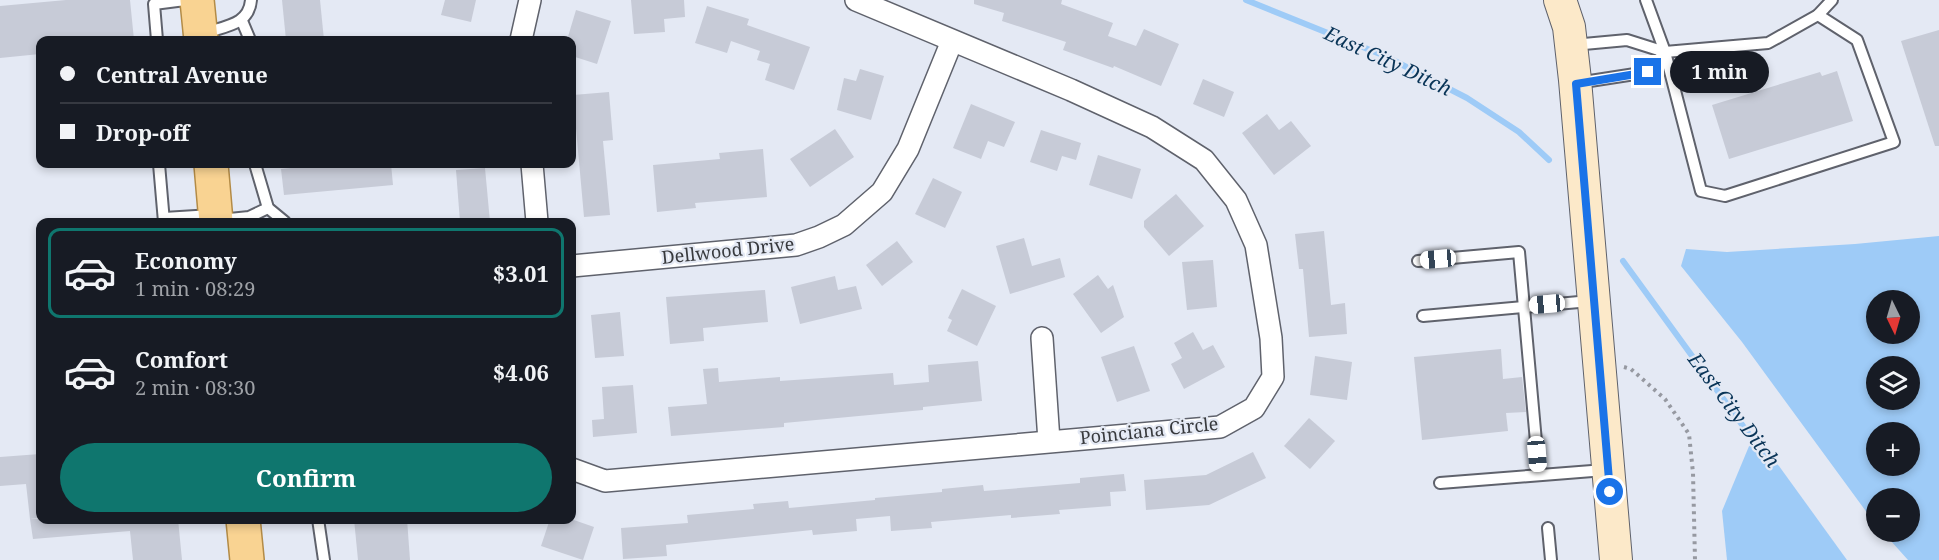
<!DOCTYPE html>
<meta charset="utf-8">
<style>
body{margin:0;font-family:"Noto Serif",serif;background:#242831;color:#f1f3f6;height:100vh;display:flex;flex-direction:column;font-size:22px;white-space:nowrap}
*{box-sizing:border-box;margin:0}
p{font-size:20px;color:#9ea1a6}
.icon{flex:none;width:33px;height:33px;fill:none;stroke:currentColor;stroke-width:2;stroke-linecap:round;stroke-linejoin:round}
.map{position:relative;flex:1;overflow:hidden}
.sheet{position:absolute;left:36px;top:218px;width:540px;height:306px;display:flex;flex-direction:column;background:#171b24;border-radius:12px;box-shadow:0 3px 9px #0003}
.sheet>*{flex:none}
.guide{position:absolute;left:36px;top:36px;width:540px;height:132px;border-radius:12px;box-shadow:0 3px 9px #0003;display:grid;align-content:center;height:132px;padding:0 24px;background:#171b24}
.needle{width:39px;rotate:175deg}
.fabs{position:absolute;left:1866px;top:290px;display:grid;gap:12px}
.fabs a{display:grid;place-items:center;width:54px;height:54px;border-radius:50%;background:#171b24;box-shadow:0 3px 9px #0003;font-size:30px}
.end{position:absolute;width:27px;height:27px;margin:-14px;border:8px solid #1a73e8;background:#fff;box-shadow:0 0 0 3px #fff}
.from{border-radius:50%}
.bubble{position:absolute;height:42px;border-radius:21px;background:#171b24;box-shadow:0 3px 9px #0003;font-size:20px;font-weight:700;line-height:42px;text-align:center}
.car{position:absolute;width:18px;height:36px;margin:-18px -9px;border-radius:8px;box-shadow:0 0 4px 2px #0007;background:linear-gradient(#fff 24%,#345 0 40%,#fff 0 76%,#345 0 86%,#fff 0)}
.guide b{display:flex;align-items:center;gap:21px;height:57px;font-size:22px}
.guide b+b{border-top:2px solid #363941}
.guide i{width:15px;height:15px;background:#f1f3f6}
ul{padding:10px 0 0;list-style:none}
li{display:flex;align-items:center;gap:18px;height:90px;margin:0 12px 9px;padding:0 12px;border:3px solid transparent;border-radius:12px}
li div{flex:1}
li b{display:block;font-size:22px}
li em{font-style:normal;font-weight:700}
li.selected{border-color:#0f766e}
li>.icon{width:54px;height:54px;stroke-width:1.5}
.action{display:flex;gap:12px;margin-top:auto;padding:12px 24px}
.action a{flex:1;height:69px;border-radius:36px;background:#0f766e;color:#fff;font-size:24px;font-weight:700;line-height:69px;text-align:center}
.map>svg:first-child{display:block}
.water{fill:#9ecbf7;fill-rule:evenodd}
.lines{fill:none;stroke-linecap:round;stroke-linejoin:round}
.stream{stroke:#9ecbf7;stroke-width:6}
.building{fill:#c7cbd7}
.lane-casing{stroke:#5f626c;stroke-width:14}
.street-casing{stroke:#5f626c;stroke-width:24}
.secondary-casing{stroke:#5f626c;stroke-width:34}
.primary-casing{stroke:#b38b46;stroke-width:36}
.path{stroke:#9699a1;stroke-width:4;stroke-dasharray:3 4.5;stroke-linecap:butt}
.lane{stroke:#fff;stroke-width:10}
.street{stroke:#fff;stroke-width:21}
.secondary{stroke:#fce9c9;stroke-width:32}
.primary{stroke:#f9d392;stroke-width:33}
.route{stroke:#1a73e8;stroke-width:8}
.labels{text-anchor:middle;stroke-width:4.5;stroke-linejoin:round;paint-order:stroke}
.street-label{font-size:18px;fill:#383a3e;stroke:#e4e9f4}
.water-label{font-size:20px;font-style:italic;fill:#093457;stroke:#e4e9f4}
</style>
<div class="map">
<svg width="1939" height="560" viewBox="0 0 1939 560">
<rect width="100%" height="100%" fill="#e4e9f4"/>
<g class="water">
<path d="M1939,236V560H1908L1882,531H1910V498H1876V525L1742,342L1681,266L1686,249L1727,252L1855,244ZM1876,300H1910V333H1876ZM1876,366H1910V399H1876ZM1876,432H1910V465H1876Z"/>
<polygon points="1752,439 1779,466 1847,560 1727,560 1722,511"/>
</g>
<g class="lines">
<g class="stream">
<polyline points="1246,0 1385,56 1467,98 1519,132 1549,160"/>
<polyline points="1623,261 1759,448"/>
</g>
</g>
<g class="building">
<polygon points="66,0 130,0 134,40 40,40 40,54 0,58 0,6"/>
<polygon points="282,0 320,0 324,40 286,40"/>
<polygon points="445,0 476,0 471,22 441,15"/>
<polygon points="631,0 684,0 685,17 664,19 665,32 634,34"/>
<polygon points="974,0 1062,0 1061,4 1113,23 1108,36 1136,46 1144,29 1179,44 1161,86 1114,66 1113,68 1063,50 1066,42 1002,21 1004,13 974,4"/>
<polygon points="707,6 749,19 747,25 810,47 794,90 765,80 770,64 757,60 760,51 731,41 727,53 695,43"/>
<polygon points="576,10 611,21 597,64 572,56 572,40 567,40"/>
<polygon points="1939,30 1939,146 1935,146 1901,41"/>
<polygon points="860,69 884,76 871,120 837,110 844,78 856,81"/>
<polygon points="1837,71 1853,121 1729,159 1712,105 1820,72 1822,76"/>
<polygon points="1203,79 1234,92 1224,117 1193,104"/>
<polygon points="609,92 613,140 603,141 610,215 584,217 573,95"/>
<polygon points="971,104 1015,122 1004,147 988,141 981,159 953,148"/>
<polygon points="1267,114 1279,130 1291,121 1311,146 1274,175 1242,133"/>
<polygon points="835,129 854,157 810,187 790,159"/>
<polygon points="1041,130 1081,143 1076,160 1062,156 1057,171 1030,162"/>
<polygon points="763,149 767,197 695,203 696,208 657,212 653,165 720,159 719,153"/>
<polygon points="1098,155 1141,169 1132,199 1089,185"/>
<polygon points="301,164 391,164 393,185 284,195 281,169 301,167"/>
<polygon points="485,168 490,222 460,222 456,170"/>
<polygon points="933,178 962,192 945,228 915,214"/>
<polygon points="1176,194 1204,226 1169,256 1144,227 1144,221"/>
<polygon points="1324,231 1331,305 1345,303 1347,334 1309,337 1303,269 1299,269 1295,234"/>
<polygon points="1024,238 1032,266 1060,258 1065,277 1010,294 996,246"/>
<polygon points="897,241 913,262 882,286 866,265"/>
<polygon points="1213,260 1217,307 1187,310 1182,262"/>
<polygon points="1098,275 1108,289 1113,285 1124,317 1101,333 1073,294"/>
<polygon points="835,276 838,290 856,286 862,309 800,324 791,287"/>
<polygon points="962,289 996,306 977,346 947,331 952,320 948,318"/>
<polygon points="765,290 768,322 703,328 704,341 670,344 666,297"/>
<polygon points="620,312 624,356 595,358 591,315"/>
<polygon points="1193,332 1203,350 1213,345 1225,367 1184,389 1171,364 1182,358 1174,343"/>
<polygon points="1134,346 1150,391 1117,402 1101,357"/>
<polygon points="1501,349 1503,379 1522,377 1526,412 1506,413 1508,431 1422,440 1414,357"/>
<polygon points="1315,356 1352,362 1347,400 1310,395"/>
<polygon points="978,361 982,401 923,407 923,410 784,423 784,427 671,436 668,407 707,404 703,369 718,368 719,382 780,377 780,381 893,373 894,385 929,382 928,365"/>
<polygon points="633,385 637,433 593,437 592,420 604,419 602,387"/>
<polygon points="1309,418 1335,441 1310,469 1284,446"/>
<polygon points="1253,452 1266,478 1209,505 1146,510 1144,480 1206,475"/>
<polygon points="40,454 40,518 30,519 26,484 0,486 0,457"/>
<polygon points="1124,474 1126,491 1110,492 1111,506 1059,510 1060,514 1011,518 1011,515 931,522 932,528 891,531 890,516 856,519 857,531 813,535 812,530 666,545 667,556 623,559 621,528 688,523 687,515 754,509 753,504 788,501 789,508 875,500 875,498 942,492 942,489 983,485 984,491 1080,483 1080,478"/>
<polygon points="30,519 178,519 182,560 133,560 130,531 33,539"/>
<polygon points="354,519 407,519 410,560 358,560"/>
<polygon points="550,519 571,519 594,527 583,560 541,546"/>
</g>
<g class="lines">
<g class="lane-casing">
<g id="lane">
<polyline points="1646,0 1665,52 1701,191 1725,196 1894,142 1857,40 1818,15"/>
<polyline points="242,21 250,40"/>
<path d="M205,33C225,26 249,25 251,0"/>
<polyline points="157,40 154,4 185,0"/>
<polyline points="1573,45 1627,40 1665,52 1768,43 1818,15 1832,0"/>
<polyline points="1577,83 1648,72 1665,52"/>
<polyline points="159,164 164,222"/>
<polyline points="255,164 268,208 285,222"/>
<polyline points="164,218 212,215"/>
<polyline points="220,220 249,217 268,208"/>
<polyline points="1418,261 1519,252 1539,475"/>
<polyline points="1423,316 1590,301"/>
<polyline points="1440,483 1605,470"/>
<polyline points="318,519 324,560"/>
<polyline points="1548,528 1551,560"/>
</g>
</g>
<g class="street-casing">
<g id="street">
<polyline points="521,40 530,0"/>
<polyline points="532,164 537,222"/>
<polyline points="572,266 796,245 819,237 844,225 882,192 908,149 952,41"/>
<polyline points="1042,338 1049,441"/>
<polyline points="572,469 605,481 1220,427 1254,408 1273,377 1271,338 1256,245 1236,200 1204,160 1152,127 1071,90 856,0"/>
</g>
</g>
<g class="secondary-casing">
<polyline id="secondary" points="1560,0 1569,27 1575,80 1616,560"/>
</g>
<g class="primary-casing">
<g id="primary">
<polyline points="197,0 201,40"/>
<polyline points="211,164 216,222"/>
<polyline points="243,519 247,560"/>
</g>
</g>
<polyline class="path" points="1624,367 1631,369 1665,399 1689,434 1693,473 1695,560"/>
<use href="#lane" class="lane"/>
<use href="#street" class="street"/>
<use href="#secondary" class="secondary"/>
<use href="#primary" class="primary"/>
</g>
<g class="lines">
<polyline class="route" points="1610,492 1576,84 1648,72"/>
</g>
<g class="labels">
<g class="street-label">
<text transform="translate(728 251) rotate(-6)" y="6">Dellwood Drive</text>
<text transform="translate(1149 431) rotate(-6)" y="6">Poinciana Circle</text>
</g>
<g class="water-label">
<text transform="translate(1388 61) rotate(25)" y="7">East City Ditch</text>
<text transform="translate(1734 410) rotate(53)" y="7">East City Ditch</text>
</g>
</g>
</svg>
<div class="fabs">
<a><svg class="needle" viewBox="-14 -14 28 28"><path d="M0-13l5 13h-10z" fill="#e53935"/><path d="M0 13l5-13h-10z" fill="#9ea1a6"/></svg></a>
<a><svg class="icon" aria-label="layers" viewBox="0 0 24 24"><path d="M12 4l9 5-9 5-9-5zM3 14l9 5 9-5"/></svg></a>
<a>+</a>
<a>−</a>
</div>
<i class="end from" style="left:1610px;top:492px"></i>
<i class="end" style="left:1648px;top:72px"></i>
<div class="bubble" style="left:1670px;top:51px;width:99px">1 min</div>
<i class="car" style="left:1438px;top:259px;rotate:265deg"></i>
<i class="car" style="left:1547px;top:304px;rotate:265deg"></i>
<i class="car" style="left:1537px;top:454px;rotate:175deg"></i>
<div class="guide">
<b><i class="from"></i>Central Avenue</b>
<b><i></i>Drop-off</b>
</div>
<section class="sheet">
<ul>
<li class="selected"><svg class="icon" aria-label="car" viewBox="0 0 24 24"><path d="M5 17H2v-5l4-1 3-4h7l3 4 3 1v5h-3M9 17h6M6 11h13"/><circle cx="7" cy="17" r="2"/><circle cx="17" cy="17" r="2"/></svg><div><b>Economy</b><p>1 min · 08:29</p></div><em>$3.01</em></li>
<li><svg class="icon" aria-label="car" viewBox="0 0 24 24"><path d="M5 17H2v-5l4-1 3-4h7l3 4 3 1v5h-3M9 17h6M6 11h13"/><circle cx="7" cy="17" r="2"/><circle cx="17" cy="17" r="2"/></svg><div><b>Comfort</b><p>2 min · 08:30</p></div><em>$4.06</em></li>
</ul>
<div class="action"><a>Confirm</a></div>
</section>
</div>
